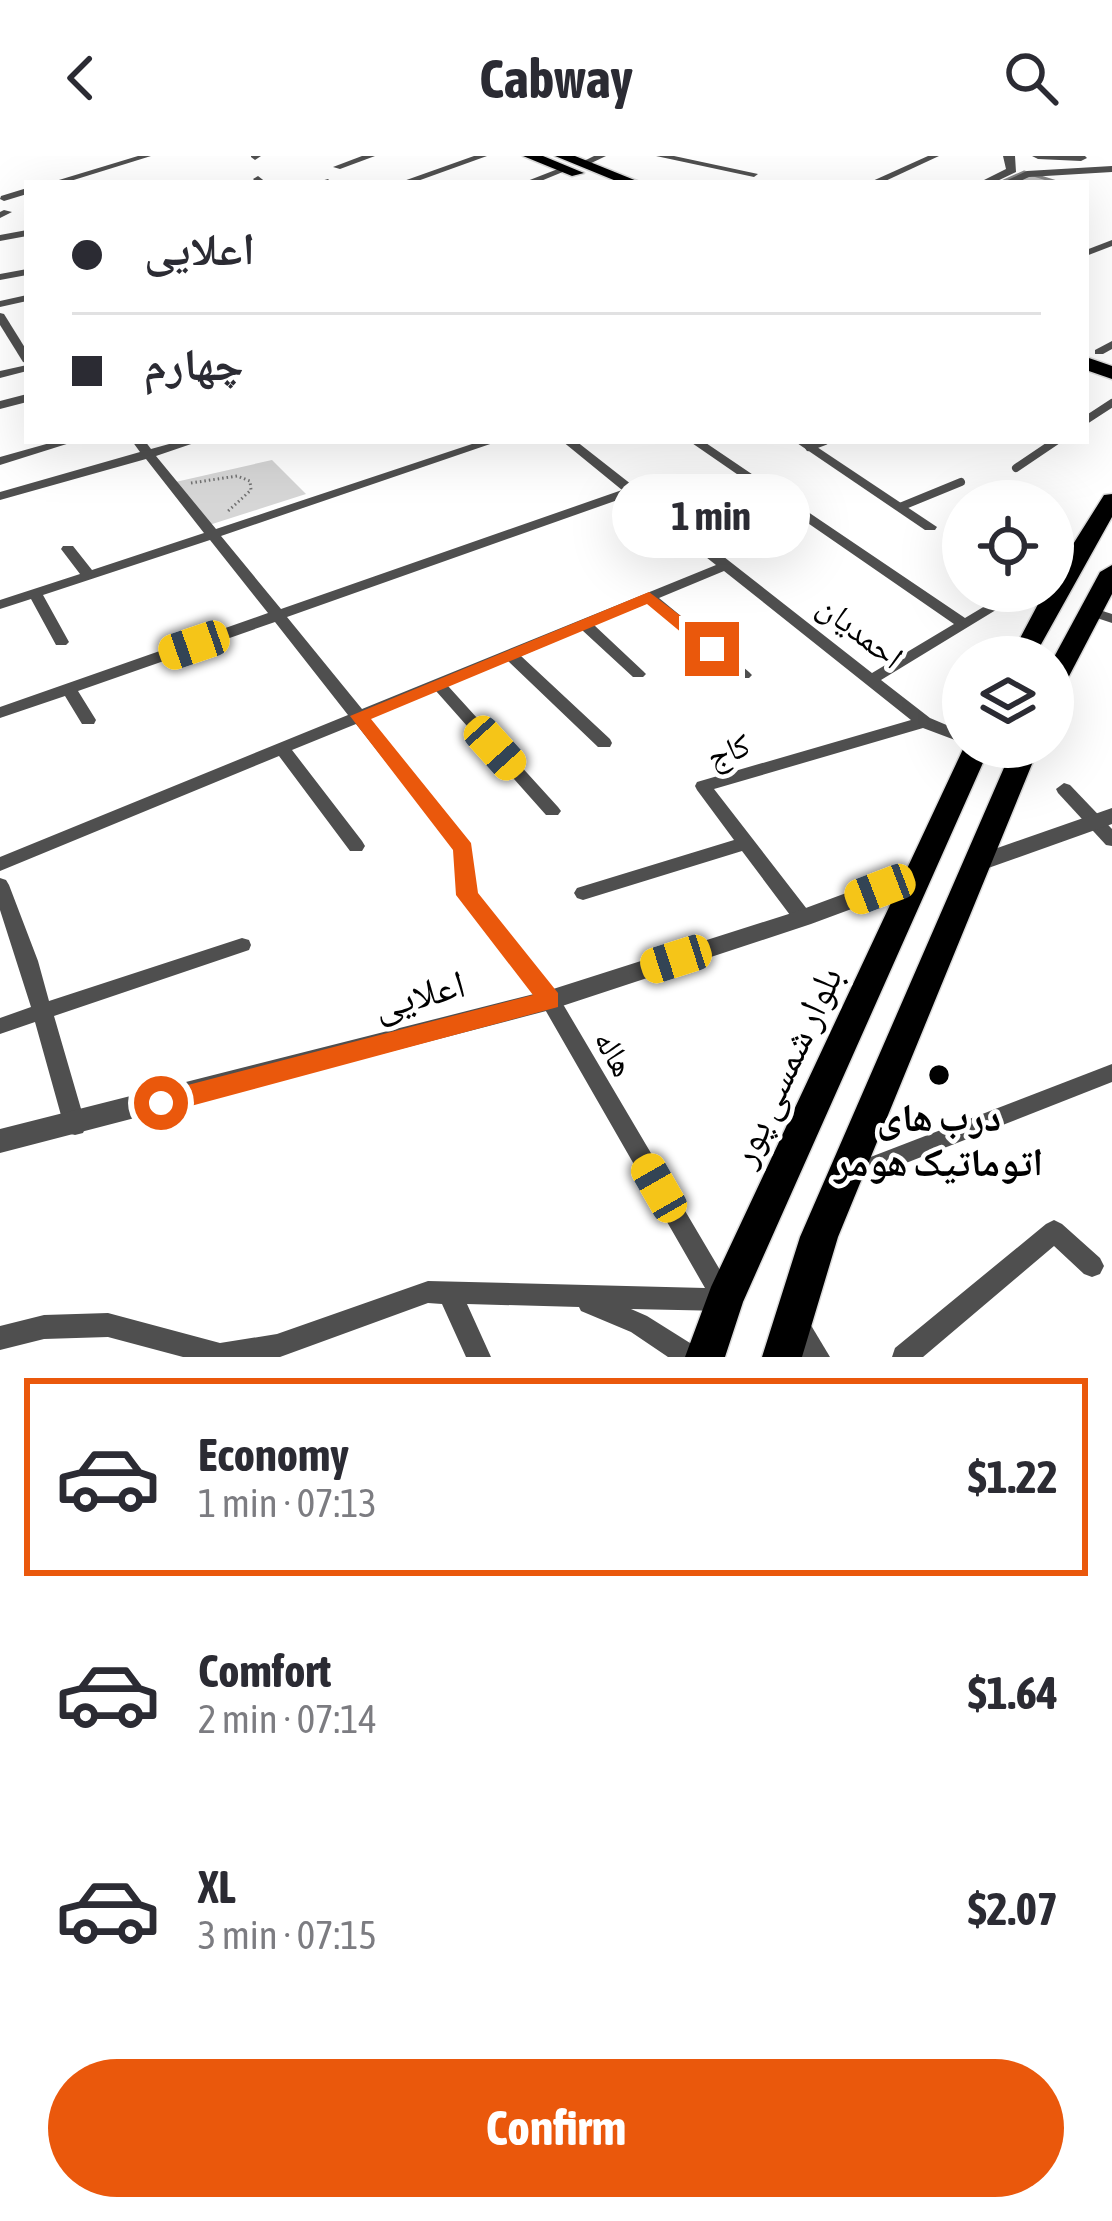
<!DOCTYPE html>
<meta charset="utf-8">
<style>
body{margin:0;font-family:"Asap Condensed","Noto Naskh Arabic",sans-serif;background:#f2f2f3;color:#2b2b33;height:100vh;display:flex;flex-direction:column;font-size:45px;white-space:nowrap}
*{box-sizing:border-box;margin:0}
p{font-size:39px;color:#7c7c81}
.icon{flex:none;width:66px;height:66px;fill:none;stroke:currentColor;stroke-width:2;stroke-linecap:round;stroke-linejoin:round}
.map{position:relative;height:1201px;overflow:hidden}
.side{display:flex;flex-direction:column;background:#fff;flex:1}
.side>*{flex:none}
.hud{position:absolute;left:24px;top:24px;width:1065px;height:264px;border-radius:0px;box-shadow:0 12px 48px #0002;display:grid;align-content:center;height:264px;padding:0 48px;background:#fff}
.buttons{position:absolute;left:942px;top:324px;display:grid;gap:24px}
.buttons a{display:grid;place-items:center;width:132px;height:132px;border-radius:50%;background:#fff;box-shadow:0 12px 48px #0002;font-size:60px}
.end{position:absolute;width:54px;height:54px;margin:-27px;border:15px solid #ea580c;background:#fff;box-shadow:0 0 0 6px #fff}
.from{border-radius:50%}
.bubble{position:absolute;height:84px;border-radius:42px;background:#fff;box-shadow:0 12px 48px #0002;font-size:39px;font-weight:700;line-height:84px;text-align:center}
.car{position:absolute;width:36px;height:72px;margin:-36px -18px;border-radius:15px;box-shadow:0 0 9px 3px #0007;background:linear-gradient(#f5c518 24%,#345 0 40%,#f5c518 0 76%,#345 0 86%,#f5c518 0)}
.hud b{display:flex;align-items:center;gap:42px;height:114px;font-size:45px}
.hud b+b{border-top:3px solid #e1e1e2}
.hud i{width:30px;height:30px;background:#2b2b33}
ul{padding:21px 0 0;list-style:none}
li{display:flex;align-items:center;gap:36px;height:198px;margin:0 24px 18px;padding:0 24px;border:6px solid transparent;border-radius:0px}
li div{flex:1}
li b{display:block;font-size:45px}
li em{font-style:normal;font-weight:700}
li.on{border-color:#ea580c}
li>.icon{width:108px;height:108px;stroke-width:1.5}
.cta{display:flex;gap:24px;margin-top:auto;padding:24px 48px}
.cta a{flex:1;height:138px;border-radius:72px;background:#ea580c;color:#fff;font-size:48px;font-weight:700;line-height:138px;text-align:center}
header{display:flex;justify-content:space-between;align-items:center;height:156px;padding:0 48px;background:#fff;font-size:54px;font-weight:700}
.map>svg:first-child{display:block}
.green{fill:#d6d6d6}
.building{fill:#bfbfbf;stroke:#868686;stroke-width:3}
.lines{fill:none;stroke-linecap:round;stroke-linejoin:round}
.primary-casing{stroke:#dbdbdb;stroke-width:3}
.path{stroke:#717171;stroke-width:3;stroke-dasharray:1.5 3;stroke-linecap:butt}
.service{stroke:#4f4f4f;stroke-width:8}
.minor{fill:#4f4f4f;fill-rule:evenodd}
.tertiary{fill:#4f4f4f;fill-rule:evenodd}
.primary{fill:#000;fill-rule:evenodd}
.route{fill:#ea580c}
.poi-dot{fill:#000;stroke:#fff;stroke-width:4.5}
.labels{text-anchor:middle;stroke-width:9;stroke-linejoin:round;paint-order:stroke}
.street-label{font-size:33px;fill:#000;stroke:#fff}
.near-street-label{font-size:39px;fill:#000;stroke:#fff}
.near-poi-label{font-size:39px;font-weight:bold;fill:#000;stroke:#fff}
</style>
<header><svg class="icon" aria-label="back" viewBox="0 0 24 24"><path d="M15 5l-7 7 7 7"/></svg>Cabway<svg class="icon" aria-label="search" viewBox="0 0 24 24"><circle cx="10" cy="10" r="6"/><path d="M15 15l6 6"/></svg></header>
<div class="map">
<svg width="1112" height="1201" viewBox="0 0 1112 1201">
<rect width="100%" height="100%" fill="#fff"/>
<polygon class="green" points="272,304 306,338 206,370 171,327"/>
<polygon class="building" points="1024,16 1060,27 999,27"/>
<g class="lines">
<g class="primary-casing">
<g id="primary">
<polygon points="523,0 543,0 584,17 572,20"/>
<polygon points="555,0 575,0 642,27 621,27"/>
<polygon points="1086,201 1112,210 1112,223 1086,214"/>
<polygon points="1112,338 1112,361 1034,501 1010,501 1045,435 1053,435 1053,420 1104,339"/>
<polygon points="1112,409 1112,438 1066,526 1053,534 1053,503 1100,416"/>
<polygon points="964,591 990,591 743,1146 725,1201 685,1201 711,1131"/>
<polygon points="1013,591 1039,591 838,1081 802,1201 762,1201 800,1081"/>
</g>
</g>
<polyline class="path" points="191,327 237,320 250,325 251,334 226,357"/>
<g class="service">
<polyline points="1086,264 1112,247"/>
<polyline points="809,291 825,285"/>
<polyline points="1016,312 1056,285"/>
<polyline points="900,351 961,326"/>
</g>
<g class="minor">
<polygon points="138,0 151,0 64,27 49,27"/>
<polygon points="261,0 255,4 251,1 251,0"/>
<polygon points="362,0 375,0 340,13 333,11"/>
<polygon points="474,0 487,0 412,27 398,27"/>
<polygon points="594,0 606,0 585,10 578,8"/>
<polygon points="656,0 674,0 758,18 754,21"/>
<polygon points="928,0 939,0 881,27 868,27"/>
<polygon points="563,11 570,13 536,27 522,27"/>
<polygon points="258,20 267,27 257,27 253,23"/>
<polygon points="328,23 332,27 319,27 321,25"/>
<polygon points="27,32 27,38 4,45 0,43 1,40"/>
<polygon points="4,54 12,56 0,62 0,56"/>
<polygon points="27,74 27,80 0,85 0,79"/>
<polygon points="1112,84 1112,90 1086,100 1086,94"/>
<polygon points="27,113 27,119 0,124 0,118"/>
<polygon points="27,139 27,145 0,151 0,145"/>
<polygon points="0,157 4,158 27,195 27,207 23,206 0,169"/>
<polygon points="1112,185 1112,193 1103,198 1095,198 1095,194"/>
<polygon points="27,209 27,215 0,222 0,215"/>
<polygon points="27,238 27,246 0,253 0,245"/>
<polygon points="57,285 73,286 0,309 0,301"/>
<path d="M132,285H145L151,293L180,285H200L156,300L216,373L481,285H499L221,380L281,453L622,334L562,285H576L872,517L954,468L689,285H703L965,462L1010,435H1027L881,524L930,562L963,576V587L923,572L714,633L810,757L812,762L810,767L803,769L796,767L742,695L583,744L577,742L574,737L577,732L734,684L697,634L695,630L697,626L911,564L724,415L659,442L749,516L752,519L749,522H739L648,447L594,469L643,515L646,518L643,521H633L582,474L521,500L610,583L612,587L610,591H598L508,505L448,530L558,651L561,655L558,659H546L436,535L369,562L470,687L476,737L557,838L733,1136L737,1144L733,1152L725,1155L631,1153L647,1160L698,1192L701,1201H668L631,1176L581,1155L579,1151L467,1148L491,1201H466L442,1148L428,1147L280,1201H183L108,1181L44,1183L0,1194V1170L44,1159L108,1157L220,1187L277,1178L428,1125L705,1132L543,850L461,744L458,739L455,693L356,568L292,594L362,685L365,690L362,695H350L279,600L0,715V701L348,559L275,466L78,535L96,564L94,568H82L65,540L0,562V551L268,457L210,384L43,439L69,486L66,489H56L31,443L0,453V444L80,418L61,393L63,390H73L92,414L204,377L146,303L0,344V336L140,296ZM629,340L716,409L362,553L287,461Z"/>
<polygon points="794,285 808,285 937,371 935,374 925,374"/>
<polygon points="1090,451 1112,458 1112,467 1085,458 1083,455 1085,452"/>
<polygon points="1064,627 1070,629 1112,673 1112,690 1106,689 1058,637 1056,633"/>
<polygon points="0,722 6,724 9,729 38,805 49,845 242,782 249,784 251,789 249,794 54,860 86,970 83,977 75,979 67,977 64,970 35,866 0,878 0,862 31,851 0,754"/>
<polygon points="1112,908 1112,926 850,1029 842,1026 839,1019 842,1012"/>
<polygon points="1054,1064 1062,1068 1100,1102 1104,1110 1100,1118 1092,1121 1084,1118 1054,1090 923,1201 892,1201 895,1192 1046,1068"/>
</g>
<g class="tertiary">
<polygon points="1003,0 1015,0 1016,16 993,27 978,27 1006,13"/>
<polygon points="1032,0 1085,0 1087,2 1081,5 1038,3"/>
<polygon points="1112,10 1112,16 1029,21 1016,27 1001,27 1027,15"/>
<polygon points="1112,652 1112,668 977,716 969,714 966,708 969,702"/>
<polygon points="919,710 927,713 930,719 927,725 811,768 550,854 0,997 0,973 550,834 795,756"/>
<polygon points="792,1152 803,1156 830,1201 797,1201 777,1167 781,1156"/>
</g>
<use href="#primary" class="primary"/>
</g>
<polygon class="route" points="649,436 719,489 719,497 706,497 647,448 371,563 471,687 478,737 558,837 558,851 161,958 153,954 149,947 153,939 161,936 533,839 456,739 453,694 350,560"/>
<circle class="poi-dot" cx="939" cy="919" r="12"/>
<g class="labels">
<g class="street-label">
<text transform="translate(861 475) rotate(38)" y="12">احمدیان</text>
<text transform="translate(728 594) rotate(-21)" y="12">کاج</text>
<text transform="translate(615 897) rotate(60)" y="12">هاله</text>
</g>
<g class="near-street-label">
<text transform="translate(419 838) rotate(-15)" y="14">اعلایی</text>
<text transform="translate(785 910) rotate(-65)" y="14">بلوار شمسی پور</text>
</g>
<g class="near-poi-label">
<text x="939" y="975">درب های<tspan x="939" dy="45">اتوماتیک هومر</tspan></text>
</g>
</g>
</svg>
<div class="buttons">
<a><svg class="icon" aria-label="locate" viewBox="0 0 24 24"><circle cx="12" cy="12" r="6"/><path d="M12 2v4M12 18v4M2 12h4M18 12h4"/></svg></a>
<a><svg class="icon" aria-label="layers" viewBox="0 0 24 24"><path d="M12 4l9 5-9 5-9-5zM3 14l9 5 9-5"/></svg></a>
</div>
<i class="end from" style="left:161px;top:947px"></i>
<i class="end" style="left:712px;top:493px"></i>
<div class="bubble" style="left:612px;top:318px;width:198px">1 min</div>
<i class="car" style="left:194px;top:489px;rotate:251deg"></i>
<i class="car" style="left:495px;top:592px;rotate:138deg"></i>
<i class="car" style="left:880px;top:733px;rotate:249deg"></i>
<i class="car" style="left:676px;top:803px;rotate:252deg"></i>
<i class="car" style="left:659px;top:1032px;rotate:330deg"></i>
<div class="hud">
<b><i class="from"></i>اعلایی</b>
<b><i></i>چهارم</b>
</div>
</div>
<section class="side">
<ul>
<li class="on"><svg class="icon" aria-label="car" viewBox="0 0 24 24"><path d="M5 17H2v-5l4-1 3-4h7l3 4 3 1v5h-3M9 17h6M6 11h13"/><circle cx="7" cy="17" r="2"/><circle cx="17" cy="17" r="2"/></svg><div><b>Economy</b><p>1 min · 07:13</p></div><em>$1.22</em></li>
<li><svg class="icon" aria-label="car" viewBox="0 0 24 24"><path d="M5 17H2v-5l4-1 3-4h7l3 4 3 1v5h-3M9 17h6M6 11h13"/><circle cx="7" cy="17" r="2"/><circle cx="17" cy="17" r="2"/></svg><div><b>Comfort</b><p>2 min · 07:14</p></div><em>$1.64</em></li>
<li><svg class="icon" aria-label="car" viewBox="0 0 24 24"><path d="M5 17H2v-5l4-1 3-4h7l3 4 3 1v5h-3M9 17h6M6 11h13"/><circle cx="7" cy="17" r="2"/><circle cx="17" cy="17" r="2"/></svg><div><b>XL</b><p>3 min · 07:15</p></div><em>$2.07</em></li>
</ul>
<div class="cta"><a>Confirm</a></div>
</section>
